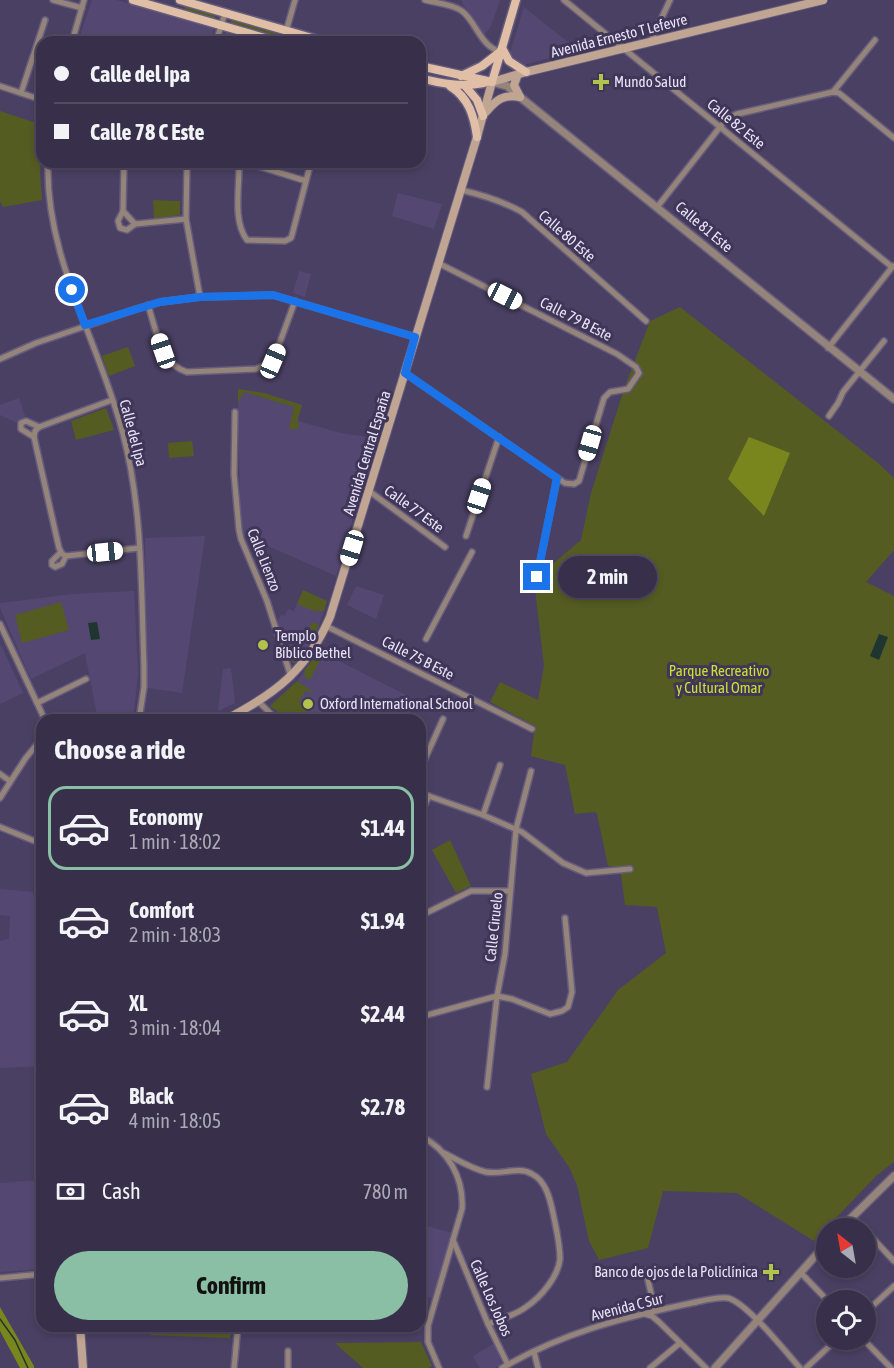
<!DOCTYPE html>
<meta charset="utf-8">
<style>
body{margin:0;font-family:"Asap Condensed",sans-serif;background:#3f3851;color:#f1f3f6;height:100vh;display:flex;flex-direction:column;font-size:22px;white-space:nowrap}
*{box-sizing:border-box;margin:0}
p{font-size:20px;color:#aba9b5}
.icon{flex:none;width:33px;height:33px;fill:none;stroke:currentColor;stroke-width:2;stroke-linecap:round;stroke-linejoin:round}
.map{position:relative;flex:1;overflow:hidden}
.sheet{position:absolute;left:36px;top:714px;width:390px;height:618px;display:flex;flex-direction:column;background:#38304a;border-radius:18px;box-shadow:0 3px 9px #0003,0 0 0 2px #524b62}
.sheet>*{flex:none}
.hud{position:absolute;left:36px;top:36px;width:390px;height:132px;border-radius:18px;box-shadow:0 3px 9px #0003,0 0 0 2px #524b62;display:grid;align-content:center;height:132px;padding:0 18px;background:#38304a}
.needle{width:39px;rotate:329deg}
.buttons{position:absolute;left:816px;top:1218px;display:grid;gap:12px}
.buttons a{display:grid;place-items:center;width:60px;height:60px;border-radius:50%;background:#38304a;box-shadow:0 3px 9px #0003,0 0 0 2px #524b62;font-size:30px}
.end{position:absolute;width:27px;height:27px;margin:-14px;border:8px solid #1a73e8;background:#fff;box-shadow:0 0 0 3px #fff}
.from{border-radius:50%}
.bubble{position:absolute;height:42px;border-radius:21px;background:#38304a;box-shadow:0 3px 9px #0003,0 0 0 2px #524b62;font-size:20px;font-weight:700;line-height:42px;text-align:center}
.car{position:absolute;width:18px;height:36px;margin:-18px -9px;border-radius:8px;box-shadow:0 0 4px 2px #0007;background:linear-gradient(#fff 24%,#345 0 40%,#fff 0 76%,#345 0 86%,#fff 0)}
.hud b{display:flex;align-items:center;gap:21px;height:57px;font-size:22px}
.hud b+b{border-top:2px solid #524b62}
.hud i{width:15px;height:15px;background:#f1f3f6}
ul{padding:0;list-style:none}
li{display:flex;align-items:center;gap:18px;height:84px;margin:0 12px 9px;padding:0 6px;border:3px solid transparent;border-radius:18px}
li div{flex:1}
li b{display:block;font-size:22px}
li em{font-style:normal;font-weight:700}
li.selected{border-color:#8abfa5}
li>.icon{width:54px;height:54px;stroke-width:1.5}
h2{padding:0 18px;font-size:27px;line-height:72px}
.pay{display:flex;align-items:center;gap:15px;height:66px;padding:0 18px;font-size:22px}
.pay p{margin-inline-start:auto}
.button{display:flex;gap:12px;margin-top:auto;padding:12px 18px}
.button a{flex:1;height:69px;border-radius:36px;background:#8abfa5;color:#111;font-size:24px;font-weight:700;line-height:69px;text-align:center}
.map>svg:first-child{display:block}
.built{fill:#544872}
.green{fill:#545c22}
.forest{fill:#79861d}
.water{fill:#1e3530}
.lines{fill:none;stroke-linecap:round;stroke-linejoin:round}
.stream{stroke:#1e3530;stroke-width:1.5}
.minor-casing{stroke:#665d7e;stroke-width:8}
.tertiary-casing{stroke:#665d7e;stroke-width:10}
.secondary-casing{stroke:#665d7e;stroke-width:10}
.primary-casing{stroke:#665d7e;stroke-width:11}
.minor{stroke:#958479;stroke-width:5}
.tertiary{stroke:#958479;stroke-width:7}
.secondary{stroke:#c0a593;stroke-width:8}
.primary{stroke:#e1bfa7;stroke-width:8}
.route{stroke:#1a73e8;stroke-width:8}
.poi-dot{fill:#b2c34c;stroke:#403658;stroke-width:2}
.labels{text-anchor:middle;stroke-width:6;stroke-linejoin:round;paint-order:stroke}
.street-label{font-size:15px;fill:#e8e3f9;stroke:#403658}
.poi-label{font-size:15px;fill:#e8e3f9;stroke:#403658;text-anchor:start}
.park-label{font-size:15px;fill:#cbe030;stroke:#403658}
</style>
<div class="map">
<svg width="894" height="1368" viewBox="0 0 894 1368">
<rect width="100%" height="100%" fill="#4a4063"/>
<g class="built">
<polygon points="92,0 117,0 214,29 210,42 78,42"/>
<polygon points="462,0 500,0 491,26 484,35 462,3"/>
<polygon points="524,7 578,50 520,66 509,56"/>
<polygon points="225,32 258,42 221,42"/>
<polygon points="398,193 442,204 434,229 392,216"/>
<polygon points="299,271 311,274 305,297 293,293"/>
<polygon points="238,389 264,393 302,405 298,421 341,433 378,439 352,514 353,518 336,576 243,535 240,507"/>
<polygon points="19,398 25,416 17,423 0,415 0,405"/>
<polygon points="205,536 182,693 148,688 145,538"/>
<polygon points="356,586 384,595 376,619 347,605"/>
<polygon points="303,590 327,601 318,629 301,657 296,663 293,663 281,636 277,622 281,615 285,616 288,609 294,611"/>
<polygon points="134,591 138,673 133,720 98,720 85,653 31,679 0,608 0,603 73,594"/>
<polygon points="0,643 23,693 0,704"/>
<polygon points="319,651 416,700 407,720 288,720 273,708 301,684 297,681"/>
<polygon points="231,668 235,703 218,711 223,669"/>
<polygon points="0,889 33,892 33,895 42,896 42,1066 0,1068 0,941 9,939 10,916 0,915"/>
<polygon points="42,1180 42,1269 0,1272 0,1183"/>
<polygon points="420,1224 452,1233 432,1298 420,1296"/>
<polygon points="493,1344 499,1355 501,1365 495,1368 480,1368 473,1356"/>
</g>
<g class="green">
<polygon points="183,4 215,14 215,19 214,20 186,12"/>
<polygon points="232,19 278,33 277,38 230,25"/>
<polygon points="0,111 42,125 40,173 42,200 3,207 0,201"/>
<polygon points="153,200 180,201 180,215 154,219"/>
<polygon points="680,307 878,463 894,478 894,550 866,582 894,596 894,1162 876,1176 814,1241 737,1193 663,1191 648,1248 599,1260 589,1241 577,1185 569,1167 546,1134 531,1074 567,1062 618,990 666,953 657,907 625,905 620,867 608,866 597,814 595,812 575,814 565,765 531,756 535,726 490,702 500,682 538,700 544,666 534,580 581,540 591,493 624,389 650,321"/>
<polygon points="128,347 135,366 109,376 102,356"/>
<polygon points="238,389 264,393 302,405 297,421 299,424 297,430 289,428 294,407 244,392 238,403"/>
<polygon points="106,408 114,430 76,440 71,421"/>
<polygon points="192,441 194,456 169,458 168,443"/>
<polygon points="303,590 327,601 324,611 314,611 297,604"/>
<polygon points="61,602 69,630 22,643 15,615"/>
<path d="M314,622L319,625L309,642L306,641C303,634 309,627 314,622Z"/>
<polygon points="286,644 295,646 301,657 296,663 290,661 285,647"/>
<polygon points="319,651 324,653 310,680 305,677 304,671"/>
<polygon points="297,681 312,691 311,693 306,690 299,702 308,710 307,712 314,716 312,720 288,720 270,706"/>
<polygon points="450,840 471,886 456,893 432,850"/>
<polygon points="151,1326 232,1326 230,1338 150,1335"/>
<polygon points="421,1342 432,1366 428,1368 363,1368 335,1343"/>
</g>
<g class="forest">
<polygon points="749,437 790,453 764,516 728,479"/>
<polygon points="0,1307 34,1366 34,1368 20,1368 0,1331"/>
</g>
<g class="water">
<polygon points="97,622 100,639 91,640 88,623"/>
<polygon points="879,634 888,637 879,660 870,656"/>
</g>
<g class="lines">
<polyline class="stream" points="0,1319 15,1340 28,1368"/>
<g class="minor-casing">
<g id="minor">
<polyline points="53,0 82,8"/>
<path d="M425,0C436,3 452,4 462,11C477,23 480,46 501,52"/>
<polyline points="564,0 892,267"/>
<polyline points="651,41 670,0"/>
<polyline points="72,42 84,0"/>
<polyline points="216,42 225,13"/>
<polyline points="283,42 295,0"/>
<polyline points="0,86 42,100"/>
<polyline points="833,92 875,40"/>
<polyline points="21,93 45,20"/>
<path d="M48,162C45,259 100,343 123,434C143,510 141,588 144,666V687L139,720"/>
<polyline points="124,162 123,211 135,224 186,219"/>
<polyline points="187,162 186,219 200,297"/>
<path d="M306,181L248,163L241,164L239,169C239,190 233,222 247,240L285,241L291,238L292,235L311,162"/>
<path d="M461,190C483,195 502,201 522,212L646,321"/>
<polyline points="658,206 720,127 728,118 737,114 833,92 839,93 894,138"/>
<polyline points="123,211 118,221 120,228 127,230 135,224"/>
<path d="M148,305C156,329 160,364 187,372L256,369L273,361L295,301"/>
<polyline points="828,348 893,266"/>
<polyline points="0,359 36,343 136,309 160,302 200,297 273,295 415,337"/>
<polyline points="405,373 557,478 565,483 574,484 579,481 604,398 610,392 628,389 639,373 636,367 617,354 438,263"/>
<polyline points="235,412 234,474 239,530 241,539 267,601 291,677"/>
<polyline points="829,416 838,403 843,392 884,341"/>
<polyline points="34,437 21,429 21,423 26,421 39,427"/>
<polyline points="369,491 445,547"/>
<polyline points="466,536 499,437"/>
<polyline points="61,552 52,561 52,565 55,567 62,564 66,556"/>
<polyline points="66,556 62,554 59,548 34,437 35,431 39,427 112,400"/>
<polyline points="66,556 139,548"/>
<polyline points="537,577 557,478"/>
<polyline points="0,624 45,720"/>
<polyline points="326,626 532,729"/>
<polyline points="426,639 472,552"/>
<polyline points="259,702 277,720"/>
<polyline points="37,703 86,679"/>
<polyline points="420,770 443,719"/>
<polyline points="0,774 10,781"/>
<polyline points="420,793 483,815 522,832 563,863 586,873 630,869"/>
<polyline points="0,798 25,759 42,738"/>
<polyline points="420,815 429,796"/>
<polyline points="483,815 500,765"/>
<polyline points="0,827 42,844"/>
<polyline points="420,916 471,891 510,891"/>
<polyline points="420,1017 497,996 512,999 550,1014 562,1011 568,1007 572,992 565,918"/>
<polyline points="487,1087 497,996 505,954 516,829 531,771"/>
<path d="M420,1136C448,1149 464,1178 462,1209L428,1326V1342L439,1368"/>
<path d="M444,1153C458,1160 472,1169 486,1172C501,1175 519,1166 532,1174C546,1181 550,1199 553,1213C556,1228 560,1243 560,1259C558,1277 541,1297 526,1307C516,1315 501,1319 488,1324"/>
<polyline points="852,1217 863,1228"/>
<polyline points="866,1231 894,1261"/>
<polyline points="453,1240 488,1324 508,1365"/>
<polyline points="646,1271 655,1311"/>
<polyline points="800,1272 827,1300"/>
<polyline points="0,1278 42,1274"/>
<polyline points="866,1312 894,1286"/>
<polyline points="645,1314 652,1316 659,1322 706,1368"/>
<polyline points="864,1340 891,1368"/>
<polyline points="534,1352 538,1368"/>
<polyline points="234,1368 238,1326"/>
<polyline points="288,1368 288,1351"/>
<path d="M502,1368C562,1333 621,1318 687,1304C699,1302 716,1296 728,1298C747,1303 786,1352 800,1368"/>
<polyline points="650,1368 680,1343"/>
<polyline points="806,1368 836,1340"/>
</g>
</g>
<g class="tertiary-casing">
<g id="tertiary">
<polyline points="492,82 507,86 520,97 894,399"/>
<polyline points="841,1228 894,1176"/>
<polyline points="715,1368 826,1244"/>
</g>
</g>
<g class="secondary-casing">
<g id="secondary">
<polyline points="518,74 514,85 520,97"/>
<path d="M486,112C496,100 503,94 520,97"/>
<path d="M225,720C275,694 307,670 330,617L477,137L492,82L526,72L823,0"/>
<polyline points="80,1326 83,1368"/>
</g>
</g>
<g class="primary-casing">
<g id="primary">
<polyline points="133,0 279,42"/>
<polyline points="180,0 326,42"/>
<polyline points="502,48 509,61 526,72"/>
<polyline points="420,66 492,82"/>
<polyline points="461,76 482,66 500,52"/>
<path d="M420,78C443,84 461,87 484,83"/>
<polyline points="492,82 516,0"/>
<path d="M450,86C469,98 474,116 477,137"/>
<polyline points="466,87 477,100 483,116"/>
</g>
</g>
<use href="#minor" class="minor"/>
<use href="#tertiary" class="tertiary"/>
<use href="#secondary" class="secondary"/>
<use href="#primary" class="primary"/>
</g>
<g class="lines">
<polyline class="route" points="72,290 85,325 160,302 200,297 273,295 415,337 405,373 557,478 537,577"/>
</g>
<g class="poi-dot">
<path d="M598 73h6v6h6v6h-6v6h-6v-6h-6v-6h6z"/>
<circle cx="263" cy="645" r="6"/>
<circle cx="308" cy="704" r="6"/>
<path d="M768 1263h6v6h6v6h-6v6h-6v-6h-6v-6h6z"/>
</g>
<g class="labels">
<g class="street-label">
<text transform="translate(619 36) rotate(-14)" y="5">Avenida Ernesto T Lefevre</text>
<text transform="translate(736 124) rotate(39)" y="5">Calle 82 Este</text>
<text transform="translate(704 227) rotate(40)" y="5">Calle 81 Este</text>
<text transform="translate(567 236) rotate(41)" y="5">Calle 80 Este</text>
<text transform="translate(576 319) rotate(27)" y="5">Calle 79 B Este</text>
<text transform="translate(133 433) rotate(75)" y="5">Calle del Ipa</text>
<text transform="translate(367 453) rotate(-73)" y="5">Avenida Central España</text>
<text transform="translate(414 509) rotate(36)" y="5">Calle 77 Este</text>
<text transform="translate(264 560) rotate(68)" y="5">Calle Lienzo</text>
<text transform="translate(418 658) rotate(27)" y="5">Calle 75 B Este</text>
<text transform="translate(494 927) rotate(-84)" y="5">Calle Ciruelo</text>
<text transform="translate(491 1298) rotate(66)" y="5">Calle Los Jobos</text>
<text transform="translate(627 1307) rotate(-14)" y="5">Avenida C Sur</text>
</g>
<g class="poi-label">
<text x="614" y="87">Mundo Salud</text>
<text x="275" y="641">Templo<tspan x="275" dy="17">Bíblico Bethel</tspan></text>
<text x="320" y="709">Oxford International School</text>
<text x="758" y="1277" text-anchor="end">Banco de ojos de la Policlínica</text>
</g>
<g class="park-label">
<text x="719" y="676">Parque Recreativo<tspan x="719" dy="17">y Cultural Omar</tspan></text>
</g>
</g>
</svg>
<div class="buttons">
<a><svg class="needle" viewBox="-14 -14 28 28"><path d="M0-13l5 13h-10z" fill="#e53935"/><path d="M0 13l5-13h-10z" fill="#aba9b5"/></svg></a>
<a><svg class="icon" aria-label="locate" viewBox="0 0 24 24"><circle cx="12" cy="12" r="6"/><path d="M12 2v4M12 18v4M2 12h4M18 12h4"/></svg></a>
</div>
<i class="end from" style="left:72px;top:290px"></i>
<i class="end" style="left:537px;top:577px"></i>
<div class="bubble" style="left:558px;top:556px;width:99px">2 min</div>
<i class="car" style="left:505px;top:296px;rotate:117deg"></i>
<i class="car" style="left:163px;top:351px;rotate:341deg"></i>
<i class="car" style="left:273px;top:361px;rotate:23deg"></i>
<i class="car" style="left:590px;top:443px;rotate:196deg"></i>
<i class="car" style="left:479px;top:496px;rotate:18deg"></i>
<i class="car" style="left:352px;top:548px;rotate:197deg"></i>
<i class="car" style="left:105px;top:552px;rotate:84deg"></i>
<div class="hud">
<b><i class="from"></i>Calle del Ipa</b>
<b><i></i>Calle 78 C Este</b>
</div>
<section class="sheet">
<h2>Choose a ride</h2>
<ul>
<li class="selected"><svg class="icon" aria-label="car" viewBox="0 0 24 24"><path d="M5 17H2v-5l4-1 3-4h7l3 4 3 1v5h-3M9 17h6M6 11h13"/><circle cx="7" cy="17" r="2"/><circle cx="17" cy="17" r="2"/></svg><div><b>Economy</b><p>1 min · 18:02</p></div><em>$1.44</em></li>
<li><svg class="icon" aria-label="car" viewBox="0 0 24 24"><path d="M5 17H2v-5l4-1 3-4h7l3 4 3 1v5h-3M9 17h6M6 11h13"/><circle cx="7" cy="17" r="2"/><circle cx="17" cy="17" r="2"/></svg><div><b>Comfort</b><p>2 min · 18:03</p></div><em>$1.94</em></li>
<li><svg class="icon" aria-label="car" viewBox="0 0 24 24"><path d="M5 17H2v-5l4-1 3-4h7l3 4 3 1v5h-3M9 17h6M6 11h13"/><circle cx="7" cy="17" r="2"/><circle cx="17" cy="17" r="2"/></svg><div><b>XL</b><p>3 min · 18:04</p></div><em>$2.44</em></li>
<li><svg class="icon" aria-label="car" viewBox="0 0 24 24"><path d="M5 17H2v-5l4-1 3-4h7l3 4 3 1v5h-3M9 17h6M6 11h13"/><circle cx="7" cy="17" r="2"/><circle cx="17" cy="17" r="2"/></svg><div><b>Black</b><p>4 min · 18:05</p></div><em>$2.78</em></li>
</ul>
<div class="pay"><svg class="icon" aria-label="cash" viewBox="0 0 24 24"><path d="M3 7h18v10H3z"/><circle cx="12" cy="12" r="2"/></svg>Cash<p>780 m</p></div>
<div class="button"><a>Confirm</a></div>
</section>
</div>
